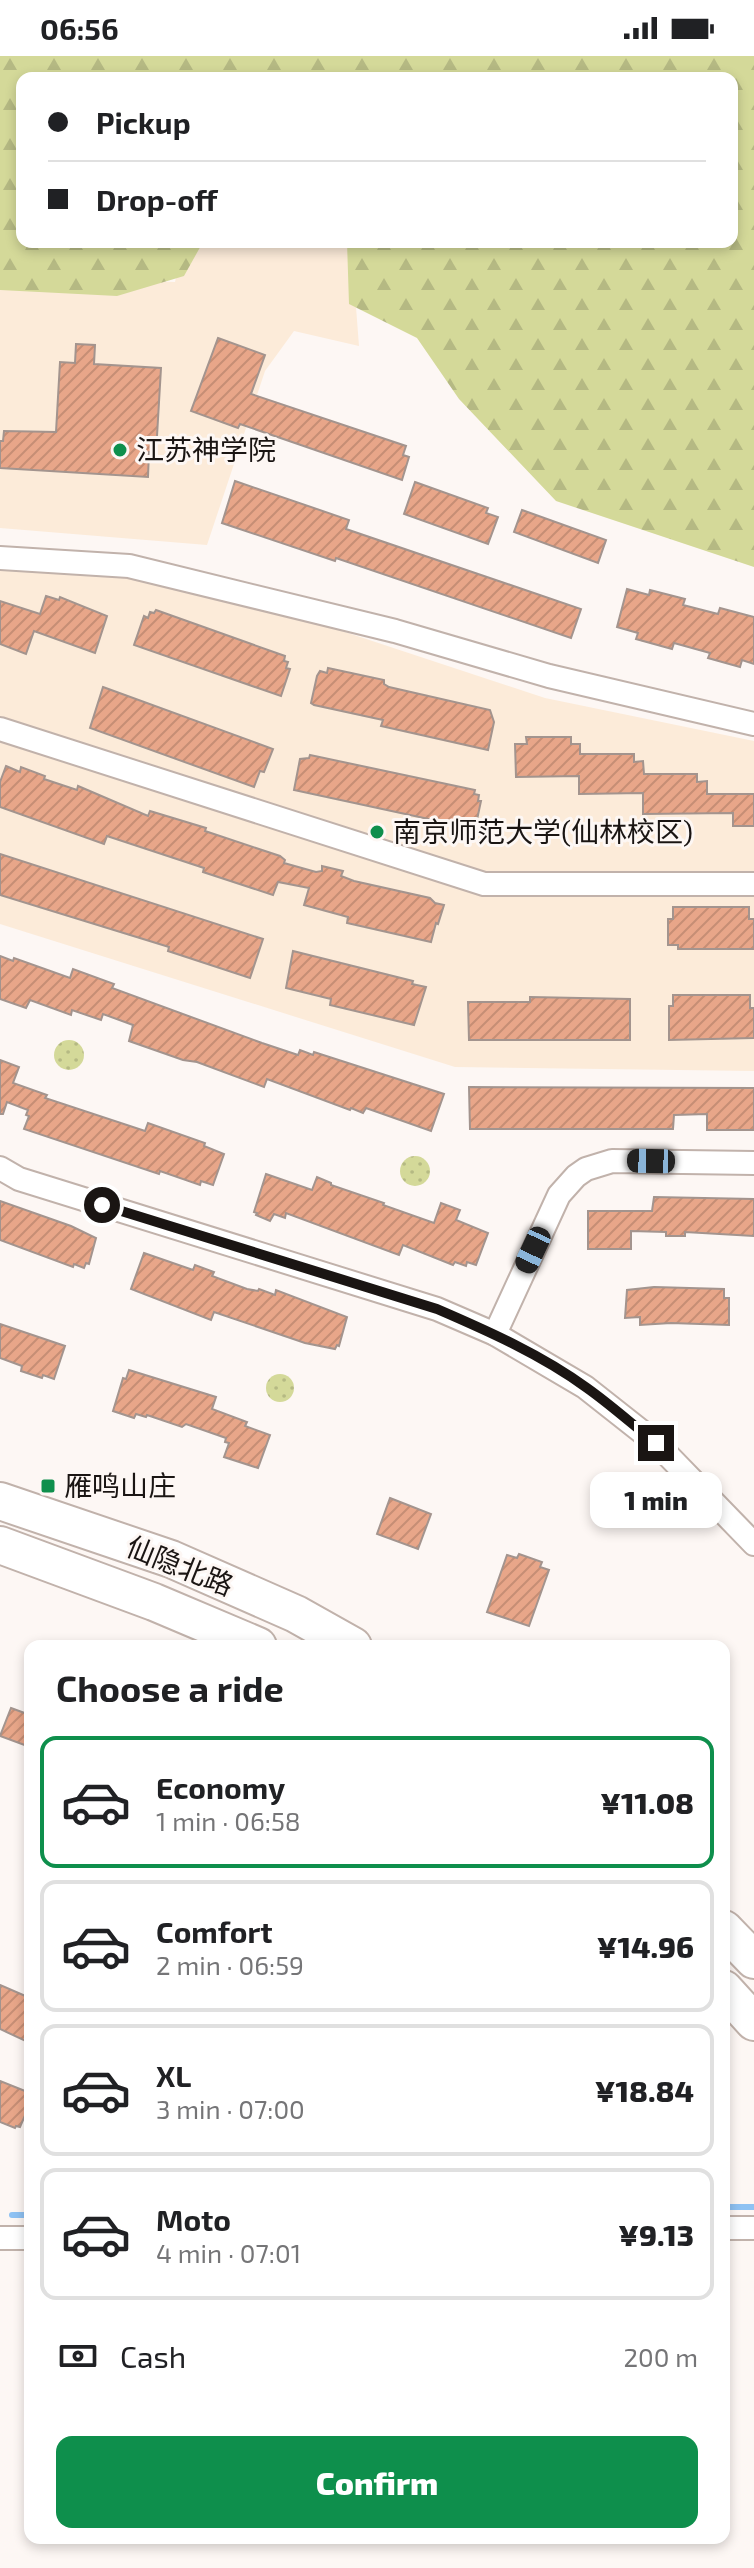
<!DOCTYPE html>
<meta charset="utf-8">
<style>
body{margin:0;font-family:"Exo 2","Noto Sans SC",sans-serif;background:#f2f2f2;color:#202124;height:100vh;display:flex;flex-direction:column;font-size:30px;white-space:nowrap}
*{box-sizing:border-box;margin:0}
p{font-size:26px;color:#757577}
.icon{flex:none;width:44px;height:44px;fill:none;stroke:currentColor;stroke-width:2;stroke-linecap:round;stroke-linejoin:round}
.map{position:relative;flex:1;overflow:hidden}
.side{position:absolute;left:24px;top:1584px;width:706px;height:904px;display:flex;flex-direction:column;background:#fff;border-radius:16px;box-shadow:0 4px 12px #0003}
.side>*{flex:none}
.banner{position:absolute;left:16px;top:16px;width:722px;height:176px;border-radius:16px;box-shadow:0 4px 12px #0003;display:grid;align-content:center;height:176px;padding:0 32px;background:#fff}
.end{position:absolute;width:36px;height:36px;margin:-18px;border:10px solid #1a1513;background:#fff;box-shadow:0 0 0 4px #fff}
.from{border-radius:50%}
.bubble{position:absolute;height:56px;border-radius:16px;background:#fff;box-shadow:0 4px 12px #0003;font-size:26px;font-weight:800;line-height:56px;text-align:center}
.car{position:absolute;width:24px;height:48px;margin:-24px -12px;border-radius:10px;box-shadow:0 0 6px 2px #0007;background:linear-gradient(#222 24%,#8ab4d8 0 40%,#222 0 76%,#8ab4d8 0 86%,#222 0)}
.banner b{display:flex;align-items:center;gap:28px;height:76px;font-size:30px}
.banner b+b{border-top:2px solid #e0e0e0}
.banner i{width:20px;height:20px;background:#202124}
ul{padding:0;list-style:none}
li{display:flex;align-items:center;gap:24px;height:132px;margin:0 16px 12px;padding:0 16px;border:4px solid #e0e0e0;border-radius:16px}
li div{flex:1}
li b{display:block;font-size:30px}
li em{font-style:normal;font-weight:800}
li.selected{border-color:#0e8f4c}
li>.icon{width:72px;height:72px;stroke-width:1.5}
h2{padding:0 32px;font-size:36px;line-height:96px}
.pay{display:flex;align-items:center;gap:20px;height:88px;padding:0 32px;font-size:30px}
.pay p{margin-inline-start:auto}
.action{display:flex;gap:16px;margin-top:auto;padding:16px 32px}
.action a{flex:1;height:92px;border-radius:16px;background:#0e8f4c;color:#fff;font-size:32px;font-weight:800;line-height:92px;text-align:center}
.status{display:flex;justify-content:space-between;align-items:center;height:56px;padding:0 40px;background:#fff;direction:ltr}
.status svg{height:22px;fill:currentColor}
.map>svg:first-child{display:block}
.education{fill:#fcebd9}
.grass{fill:url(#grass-dots)}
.forest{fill:url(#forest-firs)}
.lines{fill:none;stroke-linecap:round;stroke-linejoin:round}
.stream{stroke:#8fc2f3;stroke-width:6}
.building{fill:url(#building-hatch);stroke:#a3948e;stroke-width:2}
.minor-casing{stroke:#c1b2ab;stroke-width:26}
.primary-casing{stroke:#c1b2ab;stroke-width:40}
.minor{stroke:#fff;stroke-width:22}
.primary{stroke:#fff;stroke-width:36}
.route{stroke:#1a1513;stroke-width:10}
.poi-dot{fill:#0e8f4c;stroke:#fdf7f4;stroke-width:3}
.labels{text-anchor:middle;stroke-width:6;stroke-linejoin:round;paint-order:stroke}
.poi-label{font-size:28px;fill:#1a1513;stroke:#fdf7f4;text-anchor:start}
.street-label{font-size:28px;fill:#1a1513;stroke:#fdf7f4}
</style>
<div class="status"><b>06:56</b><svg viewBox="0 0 49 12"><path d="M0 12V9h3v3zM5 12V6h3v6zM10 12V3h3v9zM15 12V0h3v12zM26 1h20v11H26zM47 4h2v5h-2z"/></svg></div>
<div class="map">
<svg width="754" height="2512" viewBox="0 0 754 2512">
<defs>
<pattern id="grass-dots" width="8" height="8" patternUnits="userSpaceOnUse" patternTransform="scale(2)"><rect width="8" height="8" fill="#d4d999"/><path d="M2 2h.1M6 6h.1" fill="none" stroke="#b5b983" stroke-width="1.8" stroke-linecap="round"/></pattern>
<pattern id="forest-firs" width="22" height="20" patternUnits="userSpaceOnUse" patternTransform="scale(2)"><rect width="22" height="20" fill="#d4d999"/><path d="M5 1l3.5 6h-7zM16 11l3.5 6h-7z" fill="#b5b983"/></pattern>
<pattern id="building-hatch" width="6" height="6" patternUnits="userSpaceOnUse" patternTransform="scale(2)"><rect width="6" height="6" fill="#e8a689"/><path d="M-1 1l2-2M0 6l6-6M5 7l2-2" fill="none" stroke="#c68e75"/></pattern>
</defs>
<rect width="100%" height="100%" fill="#fdf7f4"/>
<g class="education">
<polygon points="184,186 351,186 359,290 294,275 265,315 207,489 0,472 0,221 175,226"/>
<polygon points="0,513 129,518 336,573 545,642 754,685 754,1015 455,1011 0,868"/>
</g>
<g class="grass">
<circle cx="69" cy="999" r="15"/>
<circle cx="415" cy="1115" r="15"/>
<circle cx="280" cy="1332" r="14"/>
</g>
<polygon class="forest" points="0,0 754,0 754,511 556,445 459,343 417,282 349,248 347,186 732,186 732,22 22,22 22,186 203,186 184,220 117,240 0,234"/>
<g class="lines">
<g class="stream">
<polyline points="724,2151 754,2151"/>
<polyline points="12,2159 30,2159"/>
</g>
</g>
<g class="building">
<polygon points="218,282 265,299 251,338 406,390 403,399 409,401 402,424 240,368 238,372 191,355"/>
<polygon points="76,288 95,289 94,308 161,312 156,397 149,396 148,421 0,412 0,385 3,385 4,375 56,376 60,306 75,307"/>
<polygon points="235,425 349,464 346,473 581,553 571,582 336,502 335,505 222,467"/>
<polygon points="415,426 488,452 486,457 498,461 488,488 404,458"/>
<polygon points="522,454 606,484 598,507 514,476"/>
<polygon points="627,533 649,539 650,534 685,543 683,549 718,558 720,552 754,561 754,608 742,604 740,611 708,602 710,597 674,587 672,593 636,583 638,577 617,571"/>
<polygon points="46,540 59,544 60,541 107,560 95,597 34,575 26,598 0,588 0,545 40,558"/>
<polygon points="156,554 285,600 284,605 288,606 286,612 290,613 281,640 134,589 144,560 148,562 150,556 154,557"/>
<polygon points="328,612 384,624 384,628 389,631 490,654 494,666 488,694 381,670 383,664 314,649 311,647 317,620 320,615 327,617"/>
<polygon points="103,631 273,693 264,716 260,715 254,731 90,672"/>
<polygon points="526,681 571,681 571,688 580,688 580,698 634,698 634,706 643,705 644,718 697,718 697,726 707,725 707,738 754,738 754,770 733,770 733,757 643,758 643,737 579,738 579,720 516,721 515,688 527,688"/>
<polygon points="310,699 475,734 474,738 479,739 478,745 481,745 475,773 294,734 300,703 309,702"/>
<polygon points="6,710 20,716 21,711 45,720 44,723 77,734 78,730 148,760 150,755 206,772 205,775 280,800 285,804 284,807 316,816 322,815 322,810 343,815 341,820 354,825 430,842 435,847 444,849 438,868 436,867 431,886 347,867 348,861 304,849 309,832 278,826 273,839 203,816 204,812 107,780 104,788 0,751 0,726"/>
<polygon points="0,798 263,883 250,922 168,895 169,891 0,839"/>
<polygon points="673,851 749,851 749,863 754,863 754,893 678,893 678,889 668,889 668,863 673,863"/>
<polygon points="293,895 413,925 412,928 426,931 414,969 330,949 331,943 286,932"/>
<polygon points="0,900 13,905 14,902 70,922 73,913 114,928 112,932 262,987 298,999 300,994 313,999 314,996 444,1038 431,1075 366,1052 363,1057 351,1052 350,1054 267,1023 264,1031 197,1006 183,1004 129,985 133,969 103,958 101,964 72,954 71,959 30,944 26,952 0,943"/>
<polygon points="673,939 750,939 750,952 754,952 754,982 669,984 669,950 673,950"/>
<polygon points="530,941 630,943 630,984 469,984 468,946 530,946"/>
<polygon points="0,1004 19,1011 13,1027 47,1039 45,1042 145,1075 148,1067 205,1087 204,1090 224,1098 213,1129 201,1125 200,1129 160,1115 159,1118 24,1073 29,1060 26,1059 28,1054 7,1046 3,1058 0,1058"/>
<polygon points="469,1031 754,1032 754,1074 707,1074 707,1058 674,1059 673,1073 470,1073"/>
<polygon points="266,1118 312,1134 317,1121 331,1127 331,1129 384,1147 383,1149 434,1167 441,1147 460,1154 456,1164 488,1177 476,1209 467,1206 466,1210 455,1206 453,1209 403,1189 399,1199 286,1157 285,1162 274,1158 270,1165 256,1159 257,1157 254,1156"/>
<polygon points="654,1141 754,1143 754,1180 685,1176 685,1180 666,1180 666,1176 631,1175 631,1193 588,1193 588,1155 652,1155"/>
<polygon points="0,1145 71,1170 96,1182 89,1208 86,1207 84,1212 74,1208 73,1211 0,1184"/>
<polygon points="144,1197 193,1214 195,1209 214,1216 212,1220 247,1233 258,1235 259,1233 275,1239 276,1234 347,1261 339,1290 337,1289 335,1293 305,1287 214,1256 211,1264 131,1233"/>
<polygon points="654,1231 724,1233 724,1242 729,1242 729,1269 671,1267 640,1269 640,1261 625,1262 627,1234"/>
<polygon points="0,1268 65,1290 54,1323 43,1319 42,1322 21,1315 22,1310 0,1302"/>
<polygon points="129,1314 216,1341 212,1353 247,1366 245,1370 270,1379 258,1412 224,1401 229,1387 225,1386 226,1382 186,1368 182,1371 147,1359 146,1361 136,1358 134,1362 113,1355 123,1322 126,1323"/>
<polygon points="390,1442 431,1458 418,1493 377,1478"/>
<polygon points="519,1498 542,1506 540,1511 549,1514 529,1570 487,1556 507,1499 517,1502"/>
<polygon points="11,1652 30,1659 30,1691 0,1680"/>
<polygon points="0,1929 30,1942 30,1987 0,1973"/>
<polygon points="0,2025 30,2037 30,2059 26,2057 20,2071 16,2070 15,2072 0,2066"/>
</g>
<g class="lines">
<g class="minor-casing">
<g id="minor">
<polyline points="0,502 129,510 395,575 549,620 754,668"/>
<polyline points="0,673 484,828 754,828"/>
<polyline points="0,1112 19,1123 437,1253 495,1278 585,1331 656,1387 754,1488"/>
<polyline points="495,1278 559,1139 576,1120 586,1113 612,1105 754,1107"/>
<polyline points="724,2172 754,2172"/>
<polyline points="0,2182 30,2182"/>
</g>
</g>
<g class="primary-casing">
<g id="primary">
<polyline points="0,1445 171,1503 296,1558 353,1590"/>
<polyline points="0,1489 154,1546 258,1590"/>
<polyline points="724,1873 754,1904"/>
<polyline points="724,1933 754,1966"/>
</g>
</g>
<use href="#minor" class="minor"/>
<use href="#primary" class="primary"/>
</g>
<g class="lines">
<path class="route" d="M102,1149L437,1253C488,1275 542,1299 587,1332C611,1349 633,1369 656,1387"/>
</g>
<g class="poi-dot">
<circle cx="120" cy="394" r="8"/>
<circle cx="377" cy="776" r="8"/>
<rect x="40" y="1422" width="16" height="16" rx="4"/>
</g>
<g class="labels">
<g class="poi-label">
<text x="136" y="404">江苏神学院</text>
<text x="393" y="786">南京师范大学(仙林校区)</text>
<text x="64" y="1440">雁鸣山庄</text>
</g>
<g class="street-label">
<text transform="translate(180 1510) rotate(22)" y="10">仙隐北路</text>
</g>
</g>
</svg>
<i class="end from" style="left:102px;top:1149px"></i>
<i class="end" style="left:656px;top:1387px"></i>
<div class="bubble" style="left:590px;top:1416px;width:132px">1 min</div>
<i class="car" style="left:651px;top:1105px;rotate:271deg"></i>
<i class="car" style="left:533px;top:1194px;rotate:205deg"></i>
<div class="banner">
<b><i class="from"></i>Pickup</b>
<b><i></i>Drop-off</b>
</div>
<section class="side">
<h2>Choose a ride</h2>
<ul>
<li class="selected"><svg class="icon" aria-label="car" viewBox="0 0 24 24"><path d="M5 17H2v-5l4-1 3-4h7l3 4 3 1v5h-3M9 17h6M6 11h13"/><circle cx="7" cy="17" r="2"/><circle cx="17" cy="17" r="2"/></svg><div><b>Economy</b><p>1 min · 06:58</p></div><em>¥11.08</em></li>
<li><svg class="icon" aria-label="car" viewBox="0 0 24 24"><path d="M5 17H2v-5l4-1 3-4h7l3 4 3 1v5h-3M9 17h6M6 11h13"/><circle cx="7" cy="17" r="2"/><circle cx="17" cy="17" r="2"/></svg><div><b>Comfort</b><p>2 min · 06:59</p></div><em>¥14.96</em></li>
<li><svg class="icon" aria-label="car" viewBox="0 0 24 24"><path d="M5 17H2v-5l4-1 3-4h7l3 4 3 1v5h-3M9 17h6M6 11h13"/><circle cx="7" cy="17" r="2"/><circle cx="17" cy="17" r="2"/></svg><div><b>XL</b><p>3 min · 07:00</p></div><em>¥18.84</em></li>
<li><svg class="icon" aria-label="car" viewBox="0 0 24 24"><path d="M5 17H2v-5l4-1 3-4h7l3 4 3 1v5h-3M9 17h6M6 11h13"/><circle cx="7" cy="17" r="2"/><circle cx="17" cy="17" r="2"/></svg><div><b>Moto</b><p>4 min · 07:01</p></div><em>¥9.13</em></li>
</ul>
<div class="pay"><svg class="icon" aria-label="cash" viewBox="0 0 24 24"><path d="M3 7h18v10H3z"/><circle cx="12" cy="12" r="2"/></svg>Cash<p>200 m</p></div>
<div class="action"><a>Confirm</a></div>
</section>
</div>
